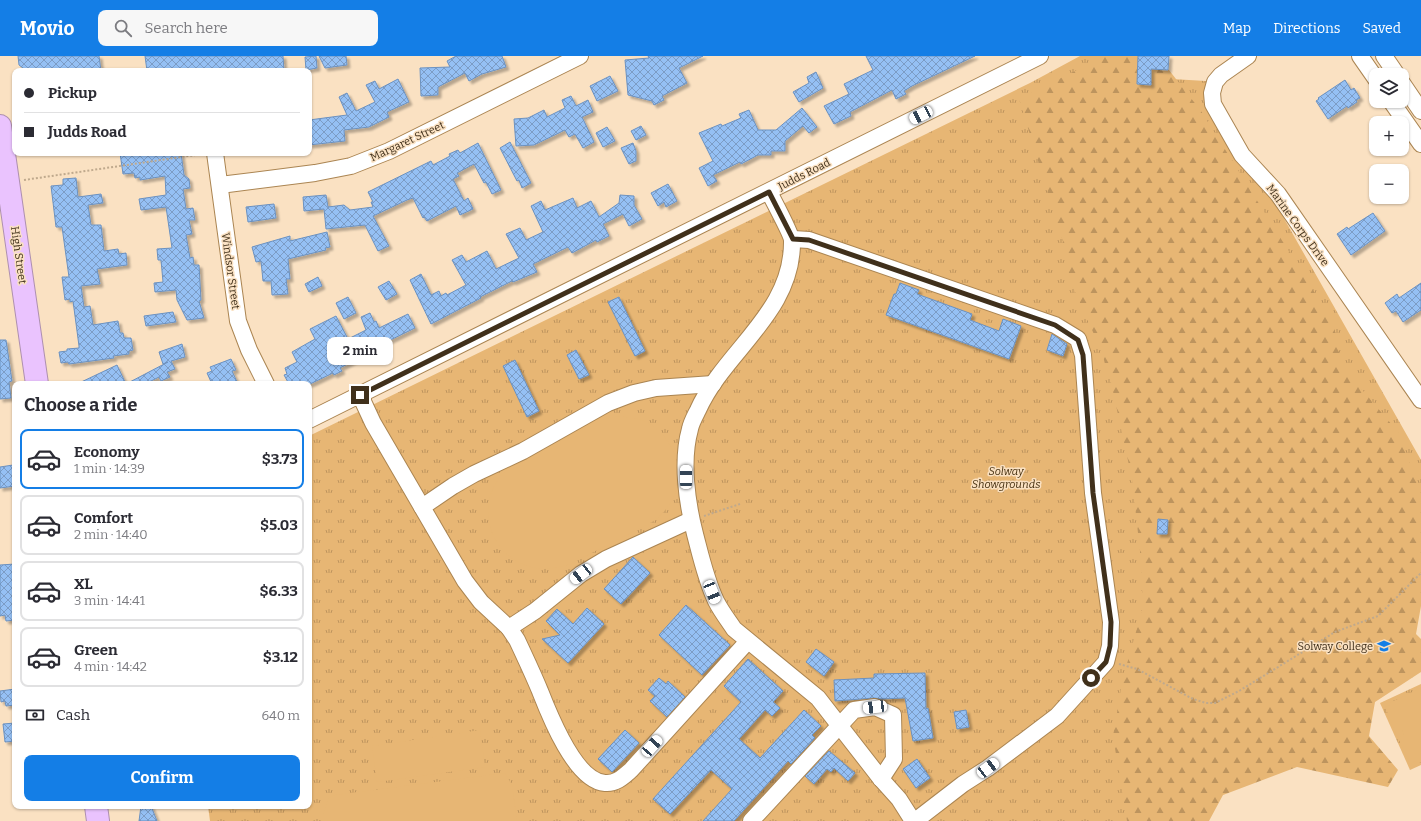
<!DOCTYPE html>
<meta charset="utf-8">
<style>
body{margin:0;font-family:Bitter,serif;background:#f7f7f7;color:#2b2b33;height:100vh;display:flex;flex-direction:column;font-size:15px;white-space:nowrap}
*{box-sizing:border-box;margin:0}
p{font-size:13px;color:#7c7c81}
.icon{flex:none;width:22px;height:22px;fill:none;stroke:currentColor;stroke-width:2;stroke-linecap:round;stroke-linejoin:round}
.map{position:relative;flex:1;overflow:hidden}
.drawer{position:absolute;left:12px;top:325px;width:300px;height:428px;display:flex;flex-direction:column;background:#fff;border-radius:8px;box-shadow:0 1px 3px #0004}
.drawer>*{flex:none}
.top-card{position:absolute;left:12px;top:12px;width:300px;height:88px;border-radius:8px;box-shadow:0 1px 3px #0004;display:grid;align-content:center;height:88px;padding:0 12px;background:#fff}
.tools{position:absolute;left:1369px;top:12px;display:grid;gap:8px}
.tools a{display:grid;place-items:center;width:40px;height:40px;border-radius:8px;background:#fff;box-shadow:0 1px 3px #0004;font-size:20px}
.end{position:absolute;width:18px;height:18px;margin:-9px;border:5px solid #40301b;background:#fff;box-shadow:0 0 0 2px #fff}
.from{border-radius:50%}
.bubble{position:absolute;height:28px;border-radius:8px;background:#fff;box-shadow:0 1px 3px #0004;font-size:13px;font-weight:700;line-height:28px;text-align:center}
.car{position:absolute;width:12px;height:24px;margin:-12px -6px;border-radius:5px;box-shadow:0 0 3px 1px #0007;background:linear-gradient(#fff 24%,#345 0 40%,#fff 0 76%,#345 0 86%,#fff 0)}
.top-card b{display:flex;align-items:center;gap:14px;height:38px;font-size:15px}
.top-card b+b{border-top:1px solid #e1e1e2}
.top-card i{width:10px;height:10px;background:#2b2b33}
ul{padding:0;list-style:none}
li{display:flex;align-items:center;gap:12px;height:60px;margin:0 8px 6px;padding:0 4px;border:2px solid #e1e1e2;border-radius:8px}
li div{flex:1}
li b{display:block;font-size:15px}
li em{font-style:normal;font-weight:700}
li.selected{border-color:#147ee6}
li>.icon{width:36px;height:36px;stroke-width:1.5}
h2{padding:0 12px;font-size:18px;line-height:48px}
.pay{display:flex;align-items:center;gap:10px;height:44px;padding:0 12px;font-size:15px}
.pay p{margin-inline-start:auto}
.button{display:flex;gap:8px;margin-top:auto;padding:8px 12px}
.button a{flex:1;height:46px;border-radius:8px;background:#147ee6;color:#fff;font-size:16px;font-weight:700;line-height:46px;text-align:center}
header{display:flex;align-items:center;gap:24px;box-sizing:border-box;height:56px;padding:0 20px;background:#147ee6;color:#fff}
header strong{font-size:19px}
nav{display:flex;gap:22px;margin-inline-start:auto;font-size:14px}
.search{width:280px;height:36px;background:#f7f7f7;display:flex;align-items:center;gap:10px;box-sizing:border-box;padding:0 14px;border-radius:8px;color:#7c7c81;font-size:15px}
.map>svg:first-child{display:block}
.grass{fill:url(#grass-tufts)}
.forest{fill:url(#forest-firs)}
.garden{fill:#e7b674}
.building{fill:url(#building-cross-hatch);stroke:#6b91c0;filter:url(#shadow)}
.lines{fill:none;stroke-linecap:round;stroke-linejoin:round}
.minor-casing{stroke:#ab8552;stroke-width:18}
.highway-casing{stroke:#ae90af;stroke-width:24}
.path{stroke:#bfa98d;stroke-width:2;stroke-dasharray:2 2;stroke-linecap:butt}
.minor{stroke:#fff;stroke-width:16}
.highway{stroke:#eac3fe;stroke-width:22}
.route{stroke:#40301b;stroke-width:5}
.labels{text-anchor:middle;stroke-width:3;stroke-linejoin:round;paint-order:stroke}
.street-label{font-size:11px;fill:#40301b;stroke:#fae1c2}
.park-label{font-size:11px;font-style:italic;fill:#473111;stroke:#fae1c2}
.poi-label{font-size:11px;fill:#40301b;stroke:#fae1c2;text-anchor:end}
</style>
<header>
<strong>Movio</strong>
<div class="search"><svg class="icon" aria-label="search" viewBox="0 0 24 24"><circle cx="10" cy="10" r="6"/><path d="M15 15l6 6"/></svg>Search here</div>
<nav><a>Map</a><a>Directions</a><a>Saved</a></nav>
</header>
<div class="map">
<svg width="1421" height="765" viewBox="0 0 1421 765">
<defs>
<pattern id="grass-tufts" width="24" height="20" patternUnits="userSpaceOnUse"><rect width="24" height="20" fill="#e7b674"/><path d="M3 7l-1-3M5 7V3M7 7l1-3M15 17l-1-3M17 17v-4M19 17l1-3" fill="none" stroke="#bd945e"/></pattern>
<pattern id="forest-firs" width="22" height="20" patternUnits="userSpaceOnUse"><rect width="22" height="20" fill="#e7b674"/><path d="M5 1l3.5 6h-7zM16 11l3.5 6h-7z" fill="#bd945e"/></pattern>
<pattern id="building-cross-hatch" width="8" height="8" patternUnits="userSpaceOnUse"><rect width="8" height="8" fill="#95c0f4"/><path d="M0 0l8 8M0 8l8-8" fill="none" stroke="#7b9cc5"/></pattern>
<filter id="shadow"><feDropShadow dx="3" dy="3" stdDeviation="1" flood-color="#0004"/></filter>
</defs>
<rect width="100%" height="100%" fill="#fae1c2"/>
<g class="grass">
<polygon points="1080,0 1115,0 1172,23 1206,25 1421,404 1421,528 1168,765 210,765 208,750 309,750 309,380 1030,27"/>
<polygon points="1421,628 1421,709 1410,714 1380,647"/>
</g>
<polygon class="forest" points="1105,0 1158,0 1201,55 1333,266 1342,310 1398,376 1421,435 1421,550 1416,578 1421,583 1421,616 1375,646 1369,680 1398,714 1388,731 1297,711 1223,739 1209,765 1127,765 1113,680 1123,622 1143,551 1140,495 1132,423 1109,317 1106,312 1102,296 1070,225 1064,189 1019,43"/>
<g class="garden">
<path d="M617,360C626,361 635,362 644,365C670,376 686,411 675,438C670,450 662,459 652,466L570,508C497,534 456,442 519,405L600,364Z"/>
<polygon points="1421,632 1421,706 1417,708 1415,705 1410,708 1398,682 1404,679 1402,674 1396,677 1385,651 1390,649 1389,647"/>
<polygon points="480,674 485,711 377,726 372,690"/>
<polygon points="505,717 512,729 517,765 323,765 323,760 329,742 335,739"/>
</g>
<g class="building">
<polygon points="18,0 99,0 101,15 27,15 19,9"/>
<polygon points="145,0 283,0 284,15 147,15"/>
<polygon points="316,0 317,12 306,14 305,1"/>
<polygon points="319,0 346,0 347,9 325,12"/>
<polygon points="456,0 502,0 506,11 482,18 469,25 465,17 438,31 438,39 421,40 420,12 450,11 447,5"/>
<polygon points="648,0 703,0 679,12 687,27 662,40 664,44 654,49 652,45 628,39 625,4 649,2"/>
<polygon points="866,0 975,0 912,30 904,35 906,38 896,43 892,34 850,56 851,60 834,68 824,50 849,38 844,28 873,14"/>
<polygon points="1138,0 1169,0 1168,14 1151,13 1151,29 1137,28"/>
<polygon points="816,16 823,32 799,46 793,36 809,27 807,21"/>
<polygon points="610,20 618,35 597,45 590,30"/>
<polygon points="398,23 409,46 387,56 389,61 369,71 344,74 345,85 309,89 309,64 347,59 339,41 347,37 356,55 375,46 366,29 375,25 379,33"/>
<polygon points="1345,24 1351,34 1354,32 1360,42 1356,44 1357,46 1348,52 1347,50 1328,63 1316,45 1319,43 1318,42"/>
<polygon points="571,40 576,50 588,44 593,56 582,61 594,86 583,92 575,78 569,81 565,74 534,89 516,90 514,63 528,62 544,54 547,61 565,52 562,44"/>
<polygon points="802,52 817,71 809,77 803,70 785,85 785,95 771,95 771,99 758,99 741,108 740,106 713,119 717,125 708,130 699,112 713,105 699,77 721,68 722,70 741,62 739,58 749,54 758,74 776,74"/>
<polygon points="641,70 646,79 636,84 631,75"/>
<polygon points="607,71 615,85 603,91 596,77"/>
<polygon points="510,86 531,127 522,132 519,124 517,125 500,92"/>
<polygon points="478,87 501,134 492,138 486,126 484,127 474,108 457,117 459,120 453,123 464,145 468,142 473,153 460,159 456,150 427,165 424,161 423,162 413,142 407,144 373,160 389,190 378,195 365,169 326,173 324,153 304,155 303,141 326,139 328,151 344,149 350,154 373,151 371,146 373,146 368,136 431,105 433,109 450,100 449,98 458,94 460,97"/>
<polygon points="633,87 636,95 636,105 629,108 621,92"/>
<polygon points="120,97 181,97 184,119 189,123 190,132 183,133 186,153 193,152 195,164 189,164 192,178 186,179 190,202 193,201 194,209 199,209 201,244 199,245 204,262 187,264 177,244 176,234 155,236 154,227 163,226 161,204 158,204 157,193 172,192 166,151 141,154 139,143 166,139 165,120 140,124 140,121 135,122 134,117 123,118"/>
<polygon points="76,122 78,141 101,138 103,147 88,149 91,169 101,169 104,195 118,193 119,198 126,197 127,209 97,213 100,228 81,230 84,251 90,250 93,269 118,265 120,277 123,277 124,282 131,282 133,294 129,295 129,298 113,300 114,302 69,308 68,306 61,307 59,296 67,295 67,293 79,292 79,290 73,245 70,246 70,243 65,244 62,221 69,221 62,171 56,171 51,130 63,129 63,123"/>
<polygon points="668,128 677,145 666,151 664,146 658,150 651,137"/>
<polygon points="620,139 634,140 634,149 642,163 629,170 623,158 603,168 609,180 597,186 596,184 572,197 568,191 533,208 537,216 513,226 512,225 480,241 481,242 431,268 410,224 421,218 431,239 439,235 441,240 446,237 447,239 466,229 452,204 462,199 466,206 487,195 496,213 519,202 506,178 520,172 526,184 543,176 531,150 541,145 545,154 573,142 577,152 591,145 599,161 619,147"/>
<polygon points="274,148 276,162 248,166 246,151"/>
<polygon points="1373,157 1385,175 1351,199 1337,178 1347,171 1348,173"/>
<polygon points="327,176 330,191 325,192 326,194 288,203 290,223 286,223 288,238 272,239 271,225 263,225 261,205 256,206 252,191 290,180 290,185"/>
<polygon points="318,221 322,230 309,236 305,228"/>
<polygon points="389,225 397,238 386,244 378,231"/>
<polygon points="900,227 919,234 917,238 972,258 970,264 999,275 1003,263 1021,270 1009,303 886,259 894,238 896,238"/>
<polygon points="1421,227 1421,254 1403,266 1396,255 1392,257 1385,247 1397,238 1399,242"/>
<polygon points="348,241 356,257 344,263 336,247"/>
<polygon points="619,241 645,295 635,300 608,246"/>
<polygon points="173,256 176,266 146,270 144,260"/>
<polygon points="370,257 374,266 376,265 379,272 408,258 415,272 376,291 375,288 355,298 357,303 340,312 342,315 334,319 333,317 310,328 289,328 284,319 287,318 285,312 297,306 292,296 315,283 310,273 336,260 348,283 366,274 361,261"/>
<polygon points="1052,278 1067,288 1063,300 1047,294"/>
<polygon points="0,284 6,284 12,325 9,326 11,342 0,343"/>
<polygon points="182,288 185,301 171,305 175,313 167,316 170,321 161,325 159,321 145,328 77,328 117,309 126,328 168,306 163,308 159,296"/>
<polygon points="576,294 589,319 579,323 567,299"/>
<polygon points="231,303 236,314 232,315 238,328 212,328 207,317 212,315 210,311"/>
<polygon points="515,304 539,355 527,361 503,310"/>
<polygon points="13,409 15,430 0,432 0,411"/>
<polygon points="1158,463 1168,464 1167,478 1157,478"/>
<polygon points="633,501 650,517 621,548 604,533"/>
<polygon points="15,508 15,564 6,565 5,559 0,560 0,509"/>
<polygon points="686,549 730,589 702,619 659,579"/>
<polygon points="587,552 604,568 568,607 542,583 560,579 546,565 557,553 573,568"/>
<polygon points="816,593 834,606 824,620 806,606"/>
<polygon points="748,603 783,635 773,646 780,652 772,660 765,654 739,683 760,702 804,654 821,670 812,679 815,682 791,708 788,705 734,765 703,765 732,733 711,714 670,758 653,743 741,646 724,630"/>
<polygon points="925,617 926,653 928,652 933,682 913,685 905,642 880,643 874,642 835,645 834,624 874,622 874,618"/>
<polygon points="659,622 666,628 668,625 685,641 667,661 650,645 655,640 648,634"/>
<polygon points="15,633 15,649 6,650 5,645 1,646 0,635"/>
<polygon points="966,654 969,671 957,673 954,656"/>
<polygon points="15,667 15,685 5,686 3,668"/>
<polygon points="625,674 639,687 612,716 598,703"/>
<polygon points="829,695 855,717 848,725 834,712 831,716 827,713 814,728 805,720"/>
<polygon points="917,703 930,722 916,732 903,713"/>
<polygon points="141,750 151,750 157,765 139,765"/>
</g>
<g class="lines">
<g class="minor-casing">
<g id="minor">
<polyline points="1248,0 1221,19 1215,26 1212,37 1213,48 1242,99 1278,138 1421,344"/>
<polyline points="1360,0 1376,23"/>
<polyline points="1384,0 1397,19"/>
<polyline points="1402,27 1421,55"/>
<polyline points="1391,45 1421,88"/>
<polyline points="215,97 238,265 249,294 266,328"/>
<polyline points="220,129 315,117 351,110 389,95 580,0"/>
<path d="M769,136C773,144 792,179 792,185C793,257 725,294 698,354C695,360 691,367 690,373C681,405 687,447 695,478C701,501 706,524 716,545C721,555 728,564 734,573L818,642L881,723L899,743L913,765"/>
<polyline points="793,183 809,184 1055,269 1078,283 1083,299 1093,437 1111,566 1110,590 1106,606 1057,660 988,712 963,728 915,765"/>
<path d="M360,339L373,367L465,525L481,546L509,572L517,584C525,601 533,618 540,635C549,658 575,725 605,727C616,728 623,721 631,714L748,585"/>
<polyline points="309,364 1040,0"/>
<polyline points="422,451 453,430 474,418 523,395 608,347 634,337 656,332 713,328"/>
<polyline points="509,572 535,555 581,518 606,503 691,464"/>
<polyline points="751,765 854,654 875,651 893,659 894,703 881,723"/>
</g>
</g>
<g class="highway-casing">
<g id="highway">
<polyline points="0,70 37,328"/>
<polyline points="96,750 98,765"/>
</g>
</g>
<g class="path">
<polyline points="24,124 202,98"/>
<polyline points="704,460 740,448"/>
<polyline points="1119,608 1137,613 1193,643 1206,647 1215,647 1239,635 1335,576 1378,560 1421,517"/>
</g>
<use href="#minor" class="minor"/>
<use href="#highway" class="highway"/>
</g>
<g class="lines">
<polyline class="route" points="360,339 769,136 793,183 809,184 1055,269 1078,284 1083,299 1093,437 1111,566 1110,590 1106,606 1091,622"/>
</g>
<defs>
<g id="school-bare" transform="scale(1.08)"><path d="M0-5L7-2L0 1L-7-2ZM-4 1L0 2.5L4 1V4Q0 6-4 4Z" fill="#147ee6" stroke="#fae1c2" stroke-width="2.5" paint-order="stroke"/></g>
</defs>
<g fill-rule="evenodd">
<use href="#school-bare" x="1384" y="590"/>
</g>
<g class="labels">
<g class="street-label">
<text transform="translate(407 85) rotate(-25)" y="4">Margaret Street</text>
<text transform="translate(804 118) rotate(-27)" y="4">Judds Road</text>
<text transform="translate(1298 169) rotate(54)" y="4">Marine Corps Drive</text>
<text transform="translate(19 199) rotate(82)" y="4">High Street</text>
<text transform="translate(231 215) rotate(82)" y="4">Windsor Street</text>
</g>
<g class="park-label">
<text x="1006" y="419">Solway<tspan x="1006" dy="13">Showgrounds</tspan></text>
</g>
<g class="poi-label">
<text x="1373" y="594">Solway College</text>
</g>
</g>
</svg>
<div class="tools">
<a><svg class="icon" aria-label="layers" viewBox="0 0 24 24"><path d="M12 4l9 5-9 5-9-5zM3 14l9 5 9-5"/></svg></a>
<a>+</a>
<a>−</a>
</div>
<i class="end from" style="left:1091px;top:622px"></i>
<i class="end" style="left:360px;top:339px"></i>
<div class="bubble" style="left:327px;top:281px;width:66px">2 min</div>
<i class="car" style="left:921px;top:59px;rotate:243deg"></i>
<i class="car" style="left:686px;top:421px;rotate:0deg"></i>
<i class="car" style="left:581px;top:518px;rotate:232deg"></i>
<i class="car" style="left:712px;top:536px;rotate:158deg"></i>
<i class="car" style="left:875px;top:651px;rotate:263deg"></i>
<i class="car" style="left:652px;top:690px;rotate:42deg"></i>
<i class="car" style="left:988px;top:712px;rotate:53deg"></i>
<div class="top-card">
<b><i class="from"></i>Pickup</b>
<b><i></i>Judds Road</b>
</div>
<section class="drawer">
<h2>Choose a ride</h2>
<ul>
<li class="selected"><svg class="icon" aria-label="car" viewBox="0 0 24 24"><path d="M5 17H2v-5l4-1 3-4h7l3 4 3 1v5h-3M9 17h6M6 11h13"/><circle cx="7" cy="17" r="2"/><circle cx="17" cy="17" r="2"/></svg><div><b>Economy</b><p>1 min · 14:39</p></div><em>$3.73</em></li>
<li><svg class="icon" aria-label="car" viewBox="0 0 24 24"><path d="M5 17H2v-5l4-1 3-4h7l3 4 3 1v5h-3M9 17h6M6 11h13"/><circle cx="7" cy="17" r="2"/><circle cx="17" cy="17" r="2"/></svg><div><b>Comfort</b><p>2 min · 14:40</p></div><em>$5.03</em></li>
<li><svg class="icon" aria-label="car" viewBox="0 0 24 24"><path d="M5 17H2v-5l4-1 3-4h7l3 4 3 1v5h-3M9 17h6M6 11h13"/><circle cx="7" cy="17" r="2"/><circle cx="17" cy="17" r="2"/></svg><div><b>XL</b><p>3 min · 14:41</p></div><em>$6.33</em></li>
<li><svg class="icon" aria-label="car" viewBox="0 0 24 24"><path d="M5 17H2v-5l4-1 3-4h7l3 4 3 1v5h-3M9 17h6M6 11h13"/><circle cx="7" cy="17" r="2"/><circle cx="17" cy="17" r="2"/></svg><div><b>Green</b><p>4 min · 14:42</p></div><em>$3.12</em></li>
</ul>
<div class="pay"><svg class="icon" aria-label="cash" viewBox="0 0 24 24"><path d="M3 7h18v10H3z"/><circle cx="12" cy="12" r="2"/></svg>Cash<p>640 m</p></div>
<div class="button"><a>Confirm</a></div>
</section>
</div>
